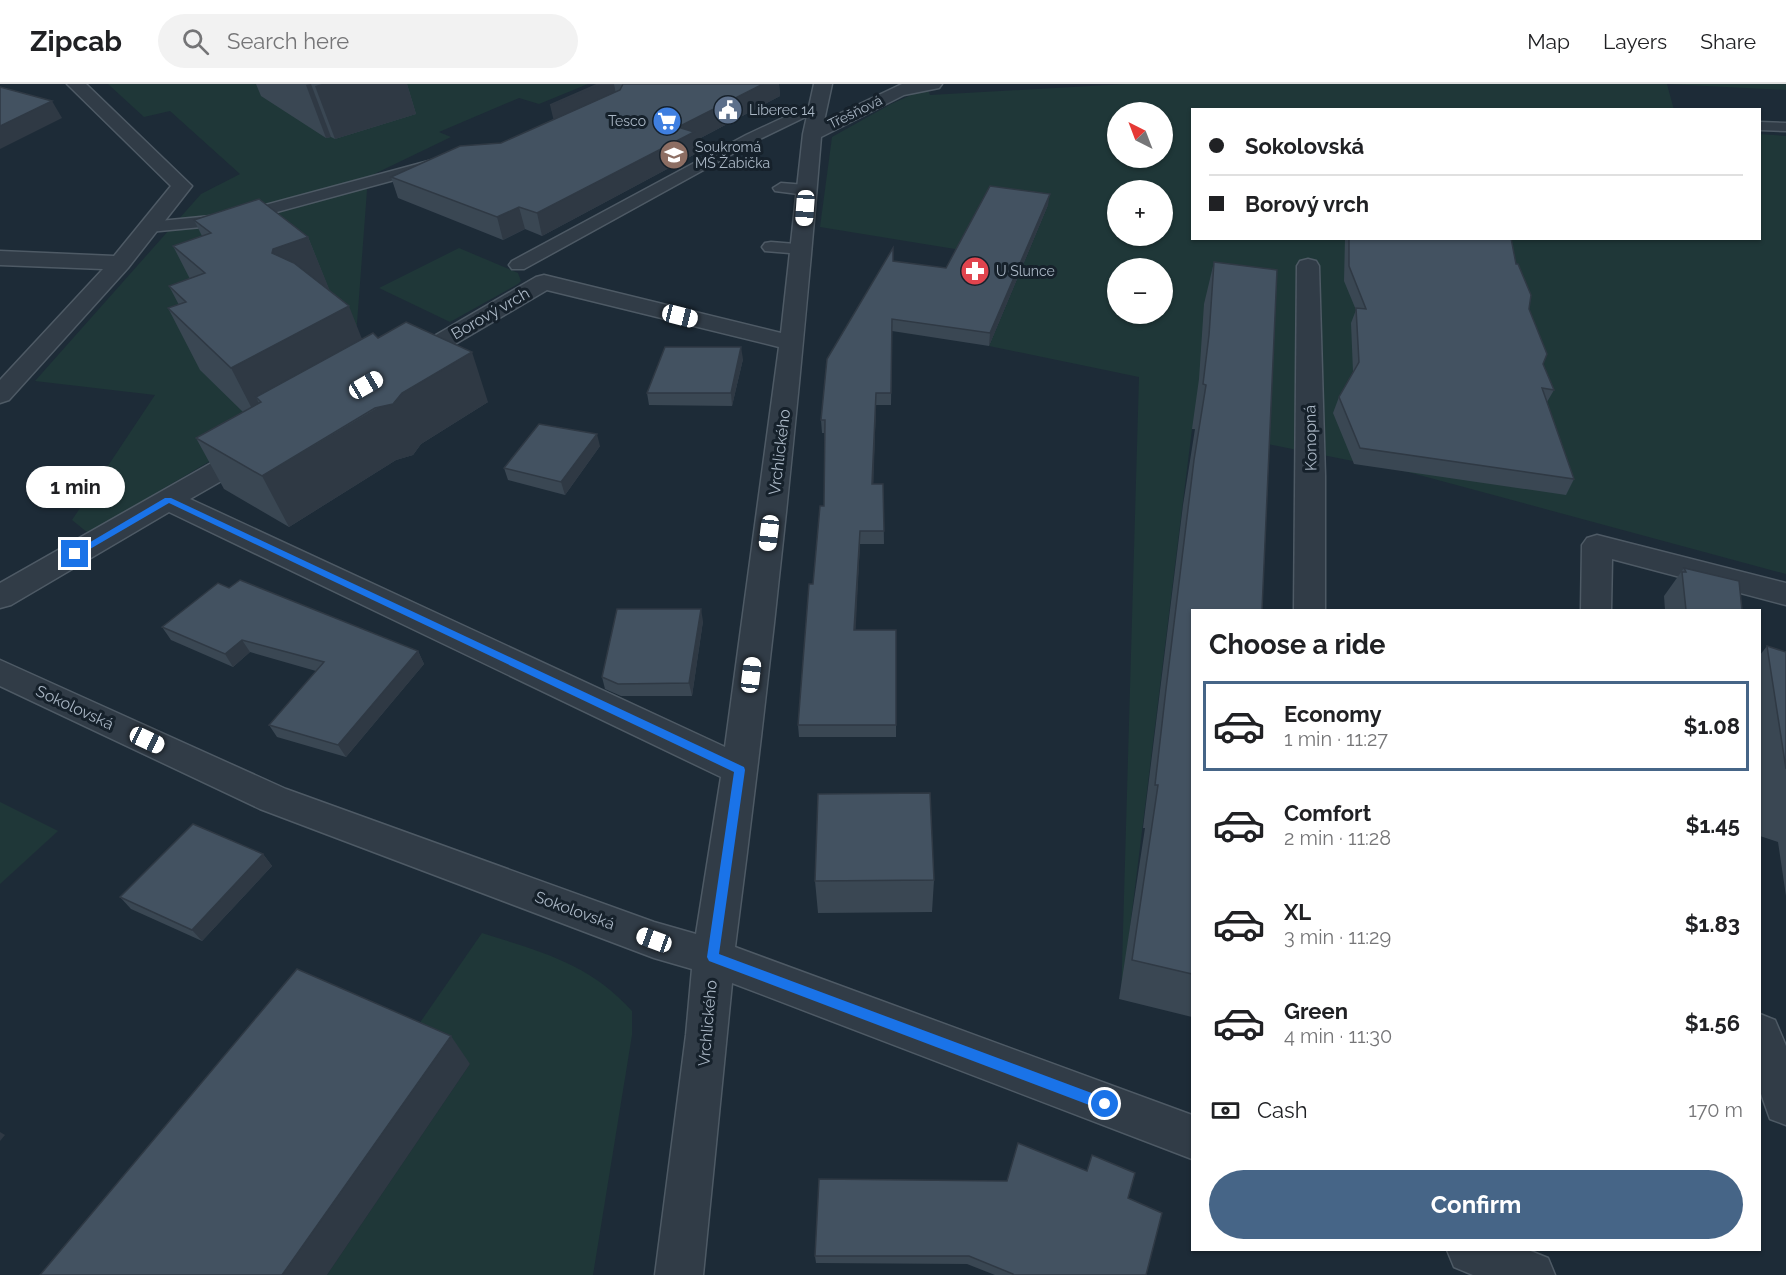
<!DOCTYPE html>
<meta charset="utf-8">
<style>
body{margin:0;font-family:Raleway,sans-serif;background:#f2f2f2;color:#202124;height:100vh;display:flex;flex-direction:column;font-size:22px;white-space:nowrap}
*{box-sizing:border-box;margin:0}
p{font-size:20px;color:#757577}
.icon{flex:none;width:33px;height:33px;fill:none;stroke:currentColor;stroke-width:2;stroke-linecap:round;stroke-linejoin:round}
.map{position:relative;flex:1;overflow:hidden}
.panel{position:absolute;left:1191px;top:525px;width:570px;height:642px;display:flex;flex-direction:column;background:#fff;border-radius:0px;box-shadow:0 2px 4px #0004}
.panel>*{flex:none}
.top-card{position:absolute;left:1191px;top:24px;width:570px;height:132px;border-radius:0px;box-shadow:0 2px 4px #0004;display:grid;align-content:center;height:132px;padding:0 18px;background:#fff}
.needle{width:39px;rotate:318deg}
.tools{position:absolute;left:1107px;top:18px;display:grid;gap:12px}
.tools a{display:grid;place-items:center;width:66px;height:66px;border-radius:50%;background:#fff;box-shadow:0 2px 4px #0004;font-size:30px}
.end{position:absolute;width:27px;height:27px;margin:-14px;border:8px solid #1a73e8;background:#fff;box-shadow:0 0 0 3px #fff}
.from{border-radius:50%}
.bubble{position:absolute;height:42px;border-radius:21px;background:#fff;box-shadow:0 2px 4px #0004;font-size:20px;font-weight:700;line-height:42px;text-align:center}
.car{position:absolute;width:18px;height:36px;margin:-18px -9px;border-radius:8px;box-shadow:0 0 4px 2px #0007;background:linear-gradient(#fff 24%,#345 0 40%,#fff 0 76%,#345 0 86%,#fff 0)}
.top-card b{display:flex;align-items:center;gap:21px;height:57px;font-size:22px}
.top-card b+b{border-top:2px solid #e0e0e0}
.top-card i{width:15px;height:15px;background:#202124}
ul{padding:0;list-style:none}
li{display:flex;align-items:center;gap:18px;height:90px;margin:0 12px 9px;padding:0 6px;border:3px solid transparent;border-radius:0px}
li div{flex:1}
li b{display:block;font-size:22px}
li em{font-style:normal;font-weight:700}
li.current{border-color:#466587}
li>.icon{width:54px;height:54px;stroke-width:1.5}
h2{padding:0 18px;font-size:27px;line-height:72px}
.pay{display:flex;align-items:center;gap:15px;height:66px;padding:0 18px;font-size:22px}
.pay p{margin-inline-start:auto}
.action{display:flex;gap:12px;margin-top:auto;padding:12px 18px}
.action a{flex:1;height:69px;border-radius:36px;background:#466587;color:#fff;font-size:24px;font-weight:700;line-height:69px;text-align:center}
header{display:flex;align-items:center;gap:36px;box-sizing:border-box;height:84px;padding:0 30px;background:#fff;border-bottom:2px solid #e0e0e0}
header strong{font-size:28px}
nav{display:flex;gap:33px;margin-inline-start:auto;font-size:21px}
.search{width:420px;height:54px;background:#f2f2f2;display:flex;align-items:center;gap:15px;box-sizing:border-box;padding:0 21px;border-radius:33px;color:#757577;font-size:22px}
.map>svg:first-child{display:block}
.green{fill:#1f3738;fill-rule:evenodd}
.lines{fill:none;stroke-linecap:round;stroke-linejoin:round}
.lane-casing{stroke:#4e5a65;stroke-width:3}
.street-casing{stroke:#4e5a65;stroke-width:3}
.lane{fill:#313c47;fill-rule:evenodd}
.street{fill:#313c47;fill-rule:evenodd}
.wall{fill:#3a4753}
.shaded-wall{fill:#2f3944}
.building{fill:#435261;stroke:#2f3944;stroke-width:1.5}
.route{fill:#1a73e8}
.labels{text-anchor:middle;stroke-width:6;stroke-linejoin:round;paint-order:stroke}
.far-poi-label{font-size:14px;fill:#aab7c5;stroke:#16212b;text-anchor:start}
.far-street-label{font-size:14px;fill:#aab7c5;stroke:#16212b}
.street-label{font-size:16px;fill:#aab7c5;stroke:#16212b}
</style>
<header>
<strong>Zipcab</strong>
<div class="search"><svg class="icon" aria-label="search" viewBox="0 0 24 24"><circle cx="10" cy="10" r="6"/><path d="M15 15l6 6"/></svg>Search here</div>
<nav><a>Map</a><a>Layers</a><a>Share</a></nav>
</header>
<div class="map">
<svg width="1786" height="1191" viewBox="0 0 1786 1191">
<rect width="100%" height="100%" fill="#1d2b37"/>
<g class="green">
<polygon points="108,0 588,0 539,20 519,14 439,48 451,53 368,93 353,293 88,449 72,436 155,311 35,297 201,110 240,90 170,27 144,33"/>
<path d="M1125,0H1786V6L1667,0L1674,26H1192V154H1760V50L1786,52V490L1408,388L1192,345L1121,916L1139,293L989,262L1048,121L961,166L820,143L832,53L891,20L927,4L930,11ZM1118,28H1162V74H1118ZM1118,106H1162V152H1118ZM1118,184H1162V230H1118Z"/>
<polygon points="459,164 518,189 521,197 518,200 450,238 379,204"/>
<polygon points="0,718 58,747 0,800"/>
<path d="M482,849C541,868 589,879 632,927V951L593,1191H327L470,980L410,953Z"/>
</g>
<g class="lines">
<g class="lane-casing">
<g id="lane">
<polygon points="819,17 826,21 824,24 756,57 524,185 512,185 509,181 512,177 746,51"/>
<polygon points="1760,38 1786,39 1786,47 1760,46"/>
<polygon points="436,75 444,80 442,83 233,140 149,148 143,147 140,143 143,139 149,138 232,130"/>
<polygon points="781,99 806,101 814,106 806,111 775,107 773,104"/>
<polygon points="771,158 808,161 811,165 808,169 802,170 765,167 762,163 765,159"/>
</g>
</g>
<g class="street-casing">
<g id="street">
<polygon points="67,0 86,0 192,102 128,184 9,316 0,319 0,296 103,185 0,181 0,167 114,172 171,102"/>
<path d="M814,0H832L824,37L902,0H942L939,4L904,11L821,53C799,323 770,593 735,863L1192,1031V1075L732,899L703,1191H655L686,951L692,885L654,874L260,725L0,602V576L286,705L654,838L696,850L721,693L169,428L11,521L0,524V499L243,361L253,359L263,361L266,367L263,373L190,415L725,663L779,263L547,206L416,283L407,285L398,283L395,278L398,273L536,193L544,191L781,249L803,50Z"/>
<polygon points="1308,175 1316,177 1319,182 1325,392 1325,526 1294,526 1297,182 1300,177"/>
<polygon points="1597,451 1786,499 1786,521 1612,475 1611,526 1581,526 1582,461 1587,454"/>
<polygon points="1760,930 1775,936 1786,962 1786,1041 1770,1035 1760,1007"/>
<polygon points="1447,1166 1528,1166 1548,1174 1555,1191 1473,1191 1454,1183"/>
</g>
</g>
<use href="#lane" class="lane"/>
<use href="#street" class="street"/>
</g>
<g class="wall">
<polygon points="256,0 407,0 416,30 335,55 331,53 326,54 261,12"/>
<polygon points="598,0 779,0 780,12 695,57 697,69 542,152 525,145 503,156 398,114 391,93 501,59 554,35"/>
<polygon points="1048,121 989,262 892,247 891,321 876,321 873,400 883,400 884,460 860,460 855,546 896,546 896,653 799,653 798,641 813,500 824,422 824,349 822,349 821,336 893,177 946,184"/>
<polygon points="194,136 308,153 330,208 362,255 378,254 488,318 421,360 413,371 396,376 289,443 224,405 196,354 243,328 200,286 168,224 179,221 169,202 190,195 173,162 202,152"/>
<polygon points="1345,154 1511,154 1516,180 1529,225 1543,280 1554,306 1547,318 1574,395 1566,411 1354,380 1333,329 1339,313 1353,288 1351,239 1356,226 1344,197"/>
<polygon points="1214,178 1192,526 1192,933 1119,915 1145,744 1143,744 1183,421 1195,345 1192,345 1199,295 1204,220"/>
<polygon points="743,275 732,322 649,321 647,309"/>
<polygon points="600,362 565,411 508,396 504,384"/>
<polygon points="1684,484 1742,526 1665,526 1664,512"/>
<polygon points="229,504 418,567 424,580 346,673 277,653 269,641 316,587 250,568 233,583 171,556 162,543"/>
<polygon points="703,537 692,612 621,612 605,605 602,593"/>
<polygon points="1767,562 1786,568 1786,812 1778,758 1760,752 1760,571"/>
<polygon points="263,770 272,782 202,857 131,825 120,813"/>
<polygon points="934,796 932,828 818,829 815,797"/>
<polygon points="1092,1071 1128,1114 1146,1191 995,1191 967,1180 816,1179 815,1172 1007,1097 1087,1086"/>
</g>
<g class="shaded-wall">
<polygon points="311,0 331,53 326,54 306,1"/>
<polygon points="322,0 407,0 416,30 335,55 315,2"/>
<polygon points="601,0 614,0 617,15 555,42 550,21"/>
<polygon points="763,0 779,0 780,12 695,57 697,69 542,152 537,129 678,43"/>
<polygon points="52,17 62,34 0,65 0,42"/>
<polygon points="1050,110 1048,121 989,262 990,249"/>
<polygon points="519,123 525,145 503,156 497,133"/>
<polygon points="308,153 332,212 272,169 273,165"/>
<polygon points="349,222 373,283 261,318 256,313 270,342 263,346 231,284"/>
<polygon points="741,263 743,275 732,322 731,309"/>
<polygon points="472,268 488,318 421,360 413,371 396,376 289,443 262,392"/>
<polygon points="876,309 876,321 873,413 872,400"/>
<polygon points="597,350 600,362 565,411 561,398"/>
<polygon points="860,447 860,460 855,559 854,546"/>
<polygon points="701,525 703,537 692,612 689,599"/>
<polygon points="242,556 250,568 233,583 225,570"/>
<polygon points="418,567 424,580 346,673 338,661"/>
<polygon points="263,770 272,782 202,857 192,846"/>
<polygon points="451,952 470,980 327,1191 282,1191"/>
<polygon points="0,1048 5,1051 0,1057"/>
</g>
<g class="building">
<polygon points="598,0 601,0 550,21"/>
<polygon points="623,0 763,0 678,43 694,48 537,129 519,123 497,133 391,93 460,62 501,59 620,6"/>
<polygon points="0,3 52,17 0,42"/>
<polygon points="990,102 1050,110 990,249 892,235 891,309 876,309 872,400 883,400 884,447 860,447 854,546 896,546 896,641 798,641 809,500 813,500 820,422 824,422 825,336 821,336 827,275 893,164 893,177 946,184"/>
<polygon points="259,115 308,153 273,165 272,169 294,179 349,222 231,284 168,224 186,218 169,202 205,189 173,162 211,149 194,136"/>
<polygon points="1349,154 1511,154 1516,180 1518,180 1531,211 1529,225 1547,270 1543,280 1554,306 1542,304 1574,395 1360,364 1339,313 1359,278 1356,224 1366,225 1349,182"/>
<polygon points="1214,178 1277,186 1262,526 1192,526 1192,890 1132,876 1158,701 1155,701 1166,605 1194,376 1206,301 1203,300 1209,251"/>
<polygon points="406,238 472,268 402,309 393,320 375,324 262,392 196,354 261,318 256,313 373,249 378,254"/>
<polygon points="665,263 741,263 731,309 647,309"/>
<polygon points="539,340 597,350 561,398 504,384"/>
<polygon points="1684,484 1739,497 1742,526 1686,526 1682,488 1686,488"/>
<polygon points="240,496 418,567 338,661 269,641 324,578 242,556 225,570 162,543 218,499 229,504"/>
<polygon points="617,525 701,525 689,599 618,600 602,593"/>
<polygon points="1767,562 1786,568 1786,685"/>
<polygon points="930,709 934,796 815,797 818,710"/>
<polygon points="193,740 263,770 192,846 120,813"/>
<polygon points="297,885 451,952 282,1191 40,1191"/>
<polygon points="1018,1059 1087,1087 1092,1071 1135,1089 1128,1114 1162,1129 1146,1191 1013,1191 1013,1190 969,1172 815,1172 819,1095 1007,1097"/>
</g>
<polygon class="route" points="165,414 171,414 744,683 745,686 719,870 1105,1014 1110,1016 1112,1020 1110,1025 1105,1027 709,877 707,873 734,688 169,419 78,472 70,470"/>
<defs>
<g id="civic-disc" transform="scale(1.5)"><circle r="9.5" fill="#5c6f8a" stroke="#16212b"/><path d="M-.6-6.5H3V-4.5H.6V-3L4-1V1h2V6H-6V1h2V-1L-.6-3ZM-1.2 2.5V6h2.4V2.5Z" fill="#fff"/></g>
<g id="supermarket-disc" transform="scale(1.5)"><circle r="9.5" fill="#3f7fe0" stroke="#16212b"/><path d="M-6-5.5h2.5l.6 2H6L4.5 2H-2.5L-4.4-4H-6ZM-1.5 3.2a1.3 1.3 0 1 0 .1 0ZM3 3.2a1.3 1.3 0 1 0 .1 0Z" fill="#fff"/></g>
<g id="school-disc" transform="scale(1.5)"><circle r="9.5" fill="#8d6e63" stroke="#16212b"/><path d="M0-5L7-2L0 1L-7-2ZM-4 1L0 2.5L4 1V4Q0 6-4 4Z" fill="#fff"/></g>
<g id="pharmacy-disc" transform="scale(1.5)"><circle r="9.5" fill="#e0444e" stroke="#16212b"/><path d="M-2-6h4v4h4v4h-4v4h-4v-4h-4v-4h4Z" fill="#fff"/></g>
</defs>
<g fill-rule="evenodd">
<use href="#civic-disc" x="728" y="26"/>
<use href="#supermarket-disc" x="667" y="37"/>
<use href="#school-disc" x="674" y="71"/>
<use href="#pharmacy-disc" x="975" y="187"/>
</g>
<g class="labels">
<g class="far-poi-label">
<text x="749" y="31">Liberec 14</text>
<text x="646" y="42" text-anchor="end">Tesco</text>
<text x="695" y="68">Soukromá<tspan x="695" dy="16">MŠ Žabička</tspan></text>
<text x="996" y="192">U Slunce</text>
</g>
<g class="far-street-label">
<text transform="translate(855 28) rotate(-26)" y="5">Třešňová</text>
</g>
<g class="street-label">
<text transform="translate(490 229) rotate(-30)" y="6">Borový vrch</text>
<text transform="translate(1310 354) rotate(-91)" y="6">Konopná</text>
<text transform="translate(779 368) rotate(-83)" y="6">Vrchlického</text>
<text transform="translate(75 623) rotate(25)" y="6">Sokolovská</text>
<text transform="translate(575 826) rotate(20)" y="6">Sokolovská</text>
<text transform="translate(707 939) rotate(-85)" y="6">Vrchlického</text>
</g>
</g>
</svg>
<div class="tools">
<a><svg class="needle" viewBox="-14 -14 28 28"><path d="M0-13l5 13h-10z" fill="#e53935"/><path d="M0 13l5-13h-10z" fill="#757577"/></svg></a>
<a>+</a>
<a>−</a>
</div>
<i class="end from" style="left:1105px;top:1020px"></i>
<i class="end" style="left:75px;top:470px"></i>
<div class="bubble" style="left:26px;top:382px;width:99px">1 min</div>
<i class="car" style="left:805px;top:124px;rotate:184deg"></i>
<i class="car" style="left:680px;top:232px;rotate:104deg"></i>
<i class="car" style="left:366px;top:301px;rotate:60deg"></i>
<i class="car" style="left:769px;top:449px;rotate:187deg"></i>
<i class="car" style="left:751px;top:591px;rotate:7deg"></i>
<i class="car" style="left:147px;top:656px;rotate:115deg"></i>
<i class="car" style="left:654px;top:856px;rotate:290deg"></i>
<div class="top-card">
<b><i class="from"></i>Sokolovská</b>
<b><i></i>Borový vrch</b>
</div>
<section class="panel">
<h2>Choose a ride</h2>
<ul>
<li class="current"><svg class="icon" aria-label="car" viewBox="0 0 24 24"><path d="M5 17H2v-5l4-1 3-4h7l3 4 3 1v5h-3M9 17h6M6 11h13"/><circle cx="7" cy="17" r="2"/><circle cx="17" cy="17" r="2"/></svg><div><b>Economy</b><p>1 min · 11:27</p></div><em>$1.08</em></li>
<li><svg class="icon" aria-label="car" viewBox="0 0 24 24"><path d="M5 17H2v-5l4-1 3-4h7l3 4 3 1v5h-3M9 17h6M6 11h13"/><circle cx="7" cy="17" r="2"/><circle cx="17" cy="17" r="2"/></svg><div><b>Comfort</b><p>2 min · 11:28</p></div><em>$1.45</em></li>
<li><svg class="icon" aria-label="car" viewBox="0 0 24 24"><path d="M5 17H2v-5l4-1 3-4h7l3 4 3 1v5h-3M9 17h6M6 11h13"/><circle cx="7" cy="17" r="2"/><circle cx="17" cy="17" r="2"/></svg><div><b>XL</b><p>3 min · 11:29</p></div><em>$1.83</em></li>
<li><svg class="icon" aria-label="car" viewBox="0 0 24 24"><path d="M5 17H2v-5l4-1 3-4h7l3 4 3 1v5h-3M9 17h6M6 11h13"/><circle cx="7" cy="17" r="2"/><circle cx="17" cy="17" r="2"/></svg><div><b>Green</b><p>4 min · 11:30</p></div><em>$1.56</em></li>
</ul>
<div class="pay"><svg class="icon" aria-label="cash" viewBox="0 0 24 24"><path d="M3 7h18v10H3z"/><circle cx="12" cy="12" r="2"/></svg>Cash<p>170 m</p></div>
<div class="action"><a>Confirm</a></div>
</section>
</div>
